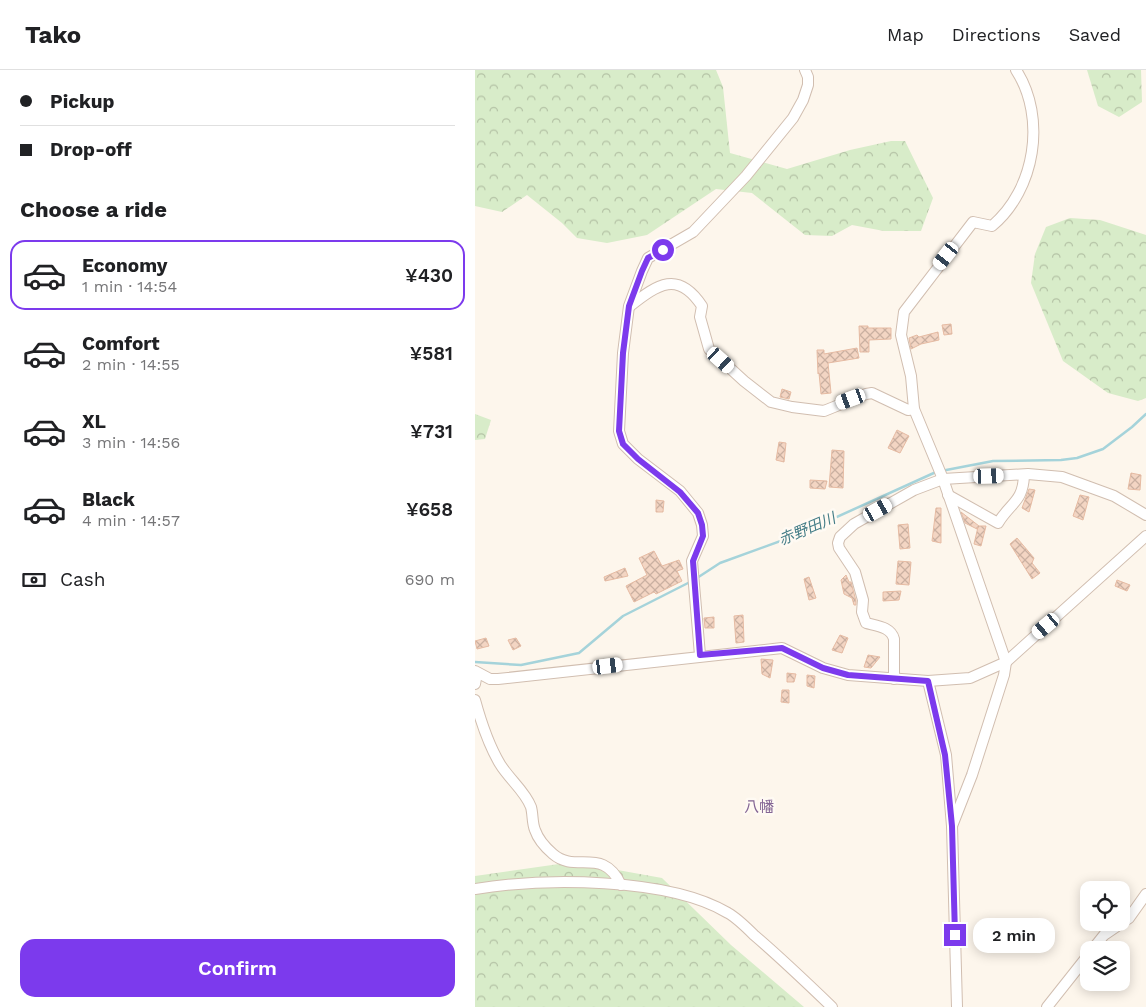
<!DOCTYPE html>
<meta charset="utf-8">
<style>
body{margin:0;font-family:"Work Sans","Noto Sans JP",sans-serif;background:#f6f6f6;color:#202124;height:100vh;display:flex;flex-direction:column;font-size:19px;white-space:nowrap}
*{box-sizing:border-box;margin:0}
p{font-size:16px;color:#757577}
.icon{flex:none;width:28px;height:28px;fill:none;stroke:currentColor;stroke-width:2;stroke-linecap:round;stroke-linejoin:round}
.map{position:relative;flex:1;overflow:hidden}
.drawer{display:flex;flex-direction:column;background:#fff;width:475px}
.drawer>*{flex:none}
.top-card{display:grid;align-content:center;height:110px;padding:0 20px;background:#fff}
.controls{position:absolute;left:605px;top:811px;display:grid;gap:10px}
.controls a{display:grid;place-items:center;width:50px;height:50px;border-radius:10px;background:#fff;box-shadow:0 2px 12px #0003;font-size:25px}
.end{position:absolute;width:22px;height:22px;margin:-11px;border:6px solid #7c3aed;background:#fff;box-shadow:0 0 0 2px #fff}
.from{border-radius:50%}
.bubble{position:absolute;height:35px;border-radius:15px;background:#fff;box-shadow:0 2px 12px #0003;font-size:16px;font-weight:600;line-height:35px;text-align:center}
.car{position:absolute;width:15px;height:30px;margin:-15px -8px;border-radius:6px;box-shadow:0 0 4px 1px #0007;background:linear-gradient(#fff 24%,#345 0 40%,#fff 0 76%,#345 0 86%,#fff 0)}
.top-card b{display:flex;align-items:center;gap:18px;height:48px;font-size:19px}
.top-card b+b{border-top:1px solid #e0e0e0}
.top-card i{width:12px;height:12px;background:#202124}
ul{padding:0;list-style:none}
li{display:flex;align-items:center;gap:15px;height:70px;margin:0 10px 8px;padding:0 10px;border:2px solid transparent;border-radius:15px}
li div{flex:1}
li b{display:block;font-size:19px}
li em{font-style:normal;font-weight:600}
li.active{border-color:#7c3aed}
li>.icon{width:45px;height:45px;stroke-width:1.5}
h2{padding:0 20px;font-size:22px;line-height:60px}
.pay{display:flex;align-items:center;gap:12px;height:55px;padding:0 20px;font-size:19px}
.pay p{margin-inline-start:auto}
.cta{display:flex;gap:10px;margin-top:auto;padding:10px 20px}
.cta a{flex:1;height:58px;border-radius:15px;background:#7c3aed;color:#fff;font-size:20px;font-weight:600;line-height:58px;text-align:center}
header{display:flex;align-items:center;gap:30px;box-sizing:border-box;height:70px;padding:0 25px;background:#fff;border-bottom:1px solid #e0e0e0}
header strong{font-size:24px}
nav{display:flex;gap:28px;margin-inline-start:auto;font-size:18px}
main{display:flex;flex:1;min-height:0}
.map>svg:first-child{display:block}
.forest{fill:url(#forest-crowns)}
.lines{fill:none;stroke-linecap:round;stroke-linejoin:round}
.stream{stroke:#a5d3da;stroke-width:2.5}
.building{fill:url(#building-cross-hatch);stroke:#e6bba3}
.minor-casing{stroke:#d1beb0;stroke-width:12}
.minor{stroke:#fff;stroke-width:10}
.route{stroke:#7c3aed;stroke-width:6}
.labels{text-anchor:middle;stroke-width:5;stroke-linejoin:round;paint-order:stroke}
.water-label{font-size:15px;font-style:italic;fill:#437c86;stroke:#fffaf3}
.neighbourhood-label{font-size:15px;fill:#846695;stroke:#fffaf3}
</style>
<header>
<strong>Tako</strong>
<nav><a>Map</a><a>Directions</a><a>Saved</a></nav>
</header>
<main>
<section class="drawer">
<div class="top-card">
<b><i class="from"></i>Pickup</b>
<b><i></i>Drop-off</b>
</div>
<h2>Choose a ride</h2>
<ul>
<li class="active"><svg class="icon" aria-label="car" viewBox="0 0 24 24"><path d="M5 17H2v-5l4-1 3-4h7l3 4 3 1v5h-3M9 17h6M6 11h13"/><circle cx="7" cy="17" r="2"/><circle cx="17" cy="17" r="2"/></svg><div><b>Economy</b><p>1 min · 14:54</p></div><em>¥430</em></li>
<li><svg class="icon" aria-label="car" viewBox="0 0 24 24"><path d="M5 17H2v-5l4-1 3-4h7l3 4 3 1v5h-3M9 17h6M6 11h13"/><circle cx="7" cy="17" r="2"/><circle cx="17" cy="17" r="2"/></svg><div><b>Comfort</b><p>2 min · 14:55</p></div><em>¥581</em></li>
<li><svg class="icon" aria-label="car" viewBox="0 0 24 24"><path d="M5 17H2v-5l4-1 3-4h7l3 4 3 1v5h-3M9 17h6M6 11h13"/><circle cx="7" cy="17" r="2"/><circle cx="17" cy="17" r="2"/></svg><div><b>XL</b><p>3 min · 14:56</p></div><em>¥731</em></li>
<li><svg class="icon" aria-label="car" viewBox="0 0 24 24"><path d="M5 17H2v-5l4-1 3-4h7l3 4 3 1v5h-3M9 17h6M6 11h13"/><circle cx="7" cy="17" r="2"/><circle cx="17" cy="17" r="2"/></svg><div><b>Black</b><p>4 min · 14:57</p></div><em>¥658</em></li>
</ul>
<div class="pay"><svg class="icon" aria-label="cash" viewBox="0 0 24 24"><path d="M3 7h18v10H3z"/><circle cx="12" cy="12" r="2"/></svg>Cash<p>690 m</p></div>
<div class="cta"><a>Confirm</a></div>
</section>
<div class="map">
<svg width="671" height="937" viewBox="0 0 671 937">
<defs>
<pattern id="forest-crowns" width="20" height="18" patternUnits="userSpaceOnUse" patternTransform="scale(1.25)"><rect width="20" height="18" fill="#d8ecc9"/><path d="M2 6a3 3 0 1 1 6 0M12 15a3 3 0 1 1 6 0" fill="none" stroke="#b4c2a5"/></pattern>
<pattern id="building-cross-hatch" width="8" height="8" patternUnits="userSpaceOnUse" patternTransform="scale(1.25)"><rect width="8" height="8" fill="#f3d5c3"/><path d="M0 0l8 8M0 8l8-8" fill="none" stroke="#cab0a1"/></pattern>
</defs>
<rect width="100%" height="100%" fill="#fdf6ec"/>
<g class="forest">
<polygon points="0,0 241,0 248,17 255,83 312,99 375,80 416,71 430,71 458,128 446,161 409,161 377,155 357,166 330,165 277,123 241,119 172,165 132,173 102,168 87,153 52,125 27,142 0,136"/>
<polygon points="612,0 666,0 667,32 644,47 623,36"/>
<polygon points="595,148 625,150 671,165 671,328 663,331 633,323 588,291 556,213 560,184 571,157"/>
<polygon points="0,344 16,350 10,369 0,370"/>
<polygon points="98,792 187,808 256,875 329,937 0,937 0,806"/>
</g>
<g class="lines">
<g class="stream">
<polyline points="466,401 518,391 586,390 602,388 628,379 657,357 671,344"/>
<polyline points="222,508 245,493 322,465 461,402"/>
<polyline points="0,592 46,595 104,583 148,546 215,512"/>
</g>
</g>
<g class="building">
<polygon points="476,254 477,264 469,265 467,255"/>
<polygon points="384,256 393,256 393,258 416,258 416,269 394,270 394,282 385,282"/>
<polygon points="463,262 464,270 446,274 436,279 434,268 442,265 444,267"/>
<polygon points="382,278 384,288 353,293 356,323 346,324 344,303 343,304 342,280 349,280 349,284"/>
<polygon points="307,319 316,322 314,329 305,327"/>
<polygon points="422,360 434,366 425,383 413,378"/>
<polygon points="304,372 311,373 309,392 301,390"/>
<polygon points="357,380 369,381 368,418 354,417"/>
<polygon points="656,403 666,405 665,420 653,419"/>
<polygon points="335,410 352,411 350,419 335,418"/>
<polygon points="554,419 560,420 554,442 547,438"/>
<polygon points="605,425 614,427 608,450 598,446"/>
<polygon points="181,430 189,431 188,442 181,442"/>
<polygon points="461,438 466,438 466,473 457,471"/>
<polygon points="486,442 504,456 511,456 506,476 499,474 503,457 502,459 490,453"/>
<polygon points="433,454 435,478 425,479 423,455"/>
<polygon points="542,468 559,488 557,493 565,503 557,509 535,474"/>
<polygon points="179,481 187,496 204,490 208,499 202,501 207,511 181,524 179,522 159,532 151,516 172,505 164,488"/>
<polygon points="423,491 436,492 434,515 421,514"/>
<polygon points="150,498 153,506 130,511 129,507"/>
<polygon points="371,505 374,512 376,512 381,531 381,535 379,535 377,528 369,524 366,510"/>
<polygon points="334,507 341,528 334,530 329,509"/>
<polygon points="642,510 655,515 652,521 640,516"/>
<polygon points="426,521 424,530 408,531 408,522"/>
<polygon points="268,545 269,572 261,573 259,546"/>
<polygon points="239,547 239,558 230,558 229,548"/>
<polygon points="365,565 373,568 367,583 357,580"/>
<polygon points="11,568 14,576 2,579 0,571"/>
<polygon points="41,568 46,576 38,580 33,570"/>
<polygon points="393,585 405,587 396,598 389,597"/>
<polygon points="286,589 298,590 295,608 287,604"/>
<polygon points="312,603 321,604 319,612 312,612"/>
<polygon points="332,605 340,606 339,618 332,616"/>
<polygon points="307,620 314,620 314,633 306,632"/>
</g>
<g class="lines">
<g class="minor-casing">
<g id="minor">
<path d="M155,236C183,214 203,200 227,236L225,247L234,279L269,311L296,332L317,337L349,341L391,324L397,323L433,340L439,339"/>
<path d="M473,425L523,453C536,432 548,432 549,405"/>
<polyline points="225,585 217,491 228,466 227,455 223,443 205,421 163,389 148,374 144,361 148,283 154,236 167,201 173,188 218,162 271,106 318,48 328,30 333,15 333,7 330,0"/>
<polyline points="0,601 15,609 23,609 307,578 348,598 373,605 453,611 495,608 531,592 671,466"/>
<path d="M419,609V569C416,557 402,556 391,553L387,542L388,530L380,502L364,478L363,473L365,467L379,454L439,420L468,409L553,404L587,407L639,426L671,445"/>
<polyline points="453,611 471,685 477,756 482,937"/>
<polyline points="0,614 2,603"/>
<path d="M0,630C6,652 13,674 25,694C34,709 50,721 56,737C58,744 57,753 60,760C63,769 71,778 78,784C101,804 128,776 146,815"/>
<path d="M477,756L497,705L529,605L531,592L468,409L439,339L436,306L426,265L429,242L498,152L517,156C560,120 572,48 541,0"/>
<path d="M0,819C68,808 193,807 253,843C262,848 271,857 279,865C306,888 331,912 357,937"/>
<polyline points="617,880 629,865 654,848 671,824"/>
<polyline points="572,937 614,884"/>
</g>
</g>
<use href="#minor" class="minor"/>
</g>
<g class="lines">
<polyline class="route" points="188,180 173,188 167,201 154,236 148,283 144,361 148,374 163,389 205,422 223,443 227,455 228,466 218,491 225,585 307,578 348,598 373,605 453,611 470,685 477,756 480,865"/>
</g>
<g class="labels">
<g class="water-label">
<text transform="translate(332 459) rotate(-23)" y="5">赤野田川</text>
</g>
<g class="neighbourhood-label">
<text x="284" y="742">八幡</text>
</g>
</g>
</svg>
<div class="controls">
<a><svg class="icon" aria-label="locate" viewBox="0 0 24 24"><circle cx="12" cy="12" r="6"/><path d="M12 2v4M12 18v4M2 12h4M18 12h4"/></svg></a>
<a><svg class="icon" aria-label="layers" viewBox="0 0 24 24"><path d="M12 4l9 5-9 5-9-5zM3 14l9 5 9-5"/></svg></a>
</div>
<i class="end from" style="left:188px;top:180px"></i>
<i class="end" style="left:480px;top:865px"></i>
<div class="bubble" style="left:498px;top:848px;width:82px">2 min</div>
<i class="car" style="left:471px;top:186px;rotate:218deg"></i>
<i class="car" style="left:246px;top:290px;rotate:132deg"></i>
<i class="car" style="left:376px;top:329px;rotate:250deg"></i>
<i class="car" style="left:514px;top:406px;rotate:88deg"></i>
<i class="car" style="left:403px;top:440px;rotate:61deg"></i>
<i class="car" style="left:571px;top:556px;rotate:230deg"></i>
<i class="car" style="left:133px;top:596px;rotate:83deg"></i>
</div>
</main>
